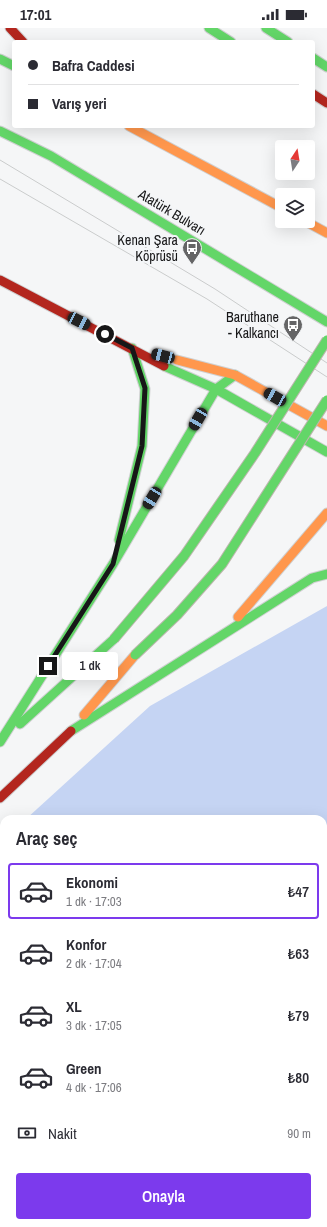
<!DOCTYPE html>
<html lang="tr">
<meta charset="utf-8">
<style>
body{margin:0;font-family:"Archivo Narrow",sans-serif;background:#f7f7f7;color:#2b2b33;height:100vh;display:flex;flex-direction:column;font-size:15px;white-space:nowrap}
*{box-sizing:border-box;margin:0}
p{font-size:13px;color:#7c7c81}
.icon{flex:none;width:22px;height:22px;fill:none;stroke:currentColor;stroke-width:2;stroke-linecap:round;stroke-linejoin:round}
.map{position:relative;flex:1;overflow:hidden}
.drawer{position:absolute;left:0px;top:787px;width:327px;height:412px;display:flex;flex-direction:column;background:#fff;border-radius:12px 12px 0 0;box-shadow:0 4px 16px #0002}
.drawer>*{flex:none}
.hud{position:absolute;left:12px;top:12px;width:303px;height:88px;border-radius:4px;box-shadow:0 4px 16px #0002;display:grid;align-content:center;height:88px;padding:0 16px;background:#fff}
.needle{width:26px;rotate:12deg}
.buttons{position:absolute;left:275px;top:112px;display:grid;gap:8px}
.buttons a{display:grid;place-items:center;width:40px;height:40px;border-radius:4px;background:#fff;box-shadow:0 4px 16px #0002;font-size:20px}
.end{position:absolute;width:18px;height:18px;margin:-9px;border:5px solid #171718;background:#fff;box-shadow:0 0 0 2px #fff}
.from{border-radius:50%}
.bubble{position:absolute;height:28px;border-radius:4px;background:#fff;box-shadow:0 4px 16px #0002;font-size:13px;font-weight:600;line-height:28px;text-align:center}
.car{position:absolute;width:12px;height:24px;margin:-12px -6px;border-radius:5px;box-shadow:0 0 3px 1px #0007;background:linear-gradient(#222 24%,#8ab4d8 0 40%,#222 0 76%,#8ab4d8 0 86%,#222 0)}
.hud b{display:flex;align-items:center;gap:14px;height:38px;font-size:15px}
.hud b+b{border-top:1px solid #e1e1e2}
.hud i{width:10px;height:10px;background:#2b2b33}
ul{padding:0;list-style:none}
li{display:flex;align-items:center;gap:12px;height:56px;margin:0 8px 6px;padding:0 8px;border:2px solid transparent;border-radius:4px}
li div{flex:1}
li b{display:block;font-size:15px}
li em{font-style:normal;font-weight:600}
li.selected{border-color:#7c3aed}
li>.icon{width:36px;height:36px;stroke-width:1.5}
h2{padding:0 16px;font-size:18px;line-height:48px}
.pay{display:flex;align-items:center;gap:10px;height:44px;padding:0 16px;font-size:15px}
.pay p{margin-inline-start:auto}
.button{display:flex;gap:8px;margin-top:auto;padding:8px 16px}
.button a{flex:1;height:46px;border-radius:4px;background:#7c3aed;color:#fff;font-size:16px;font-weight:600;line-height:46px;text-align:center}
.status{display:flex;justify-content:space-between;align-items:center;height:28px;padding:0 20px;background:#fff;direction:ltr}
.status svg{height:11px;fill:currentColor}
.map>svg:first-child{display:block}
.green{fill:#e8eefa}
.forest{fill:#c5d4f3}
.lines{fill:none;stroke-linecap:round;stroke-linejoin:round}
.fast-casing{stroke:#cfd0d1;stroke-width:11}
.slow-casing{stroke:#cfd0d1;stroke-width:11}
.jam-casing{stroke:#cfd0d1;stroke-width:11}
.fast{stroke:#63d668;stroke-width:9}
.slow{stroke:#ff974d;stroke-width:9}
.jam{stroke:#b3261e;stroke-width:9}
.tram{stroke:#cacccc;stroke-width:1}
.fast-bridge-casing{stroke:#bdb6ae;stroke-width:11;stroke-linecap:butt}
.fast-bridge{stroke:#63d668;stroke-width:9}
.route{stroke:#171718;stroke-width:5}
.labels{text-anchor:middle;stroke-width:4;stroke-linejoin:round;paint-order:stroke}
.street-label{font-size:14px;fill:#171718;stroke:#f4f6f8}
.poi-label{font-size:14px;fill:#171718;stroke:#f4f6f8;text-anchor:end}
</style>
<div class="status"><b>17:01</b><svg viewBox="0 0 49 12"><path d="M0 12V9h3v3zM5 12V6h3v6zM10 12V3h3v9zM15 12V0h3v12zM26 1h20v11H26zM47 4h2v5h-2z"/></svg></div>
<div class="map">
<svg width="327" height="1199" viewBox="0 0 327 1199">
<rect width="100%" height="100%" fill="#f5f6f7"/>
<polygon class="green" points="327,971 327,1089 323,1086 323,973"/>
<g class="forest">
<polygon points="327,578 327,968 323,969 323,791 26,791 150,678"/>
<polygon points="4,811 4,1152 0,1154 0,815"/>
</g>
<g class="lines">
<g class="fast-casing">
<g id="fast">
<polyline points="209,0 231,14"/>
<polyline points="266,0 288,14"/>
<polyline points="313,30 327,39"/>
<polyline points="0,31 14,38"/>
<polyline points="0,103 51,128 327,294"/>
<polyline points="164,338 216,361 327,424"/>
<polyline points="119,512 142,418 145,361 132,320"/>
<polyline points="20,696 114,611"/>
<polyline points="71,703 312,550 327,546"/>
<polyline points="0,714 113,536 216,361 235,347"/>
</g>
</g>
<g class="slow-casing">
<g id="slow">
<polyline points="129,98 282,180"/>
<polyline points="305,193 327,205"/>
<polyline points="177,332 235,347 327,398"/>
<polyline points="238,589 327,485"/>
<polyline points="84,687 135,627"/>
</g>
</g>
<g class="jam-casing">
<g id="jam">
<polyline points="10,0 23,14"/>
<polyline points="313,66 327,75"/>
<polyline points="0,252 164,338"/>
<polyline points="0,770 71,703"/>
</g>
</g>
<use href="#fast" class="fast"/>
<use href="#slow" class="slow"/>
<use href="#jam" class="jam"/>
<g class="tram">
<polyline points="0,132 215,261 327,335"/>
<polyline points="0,151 207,271 327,349"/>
</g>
<g class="fast-bridge-casing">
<g id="fast-bridge">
<polyline points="114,611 184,528 255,425 327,312"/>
<polyline points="135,627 177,587 222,536 327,372"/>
</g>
</g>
<use href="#fast-bridge" class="fast-bridge"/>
</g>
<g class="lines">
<polyline class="route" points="48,638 113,536 142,418 145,360 132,320 105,306"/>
</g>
<defs>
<g id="bus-pin" transform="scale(1)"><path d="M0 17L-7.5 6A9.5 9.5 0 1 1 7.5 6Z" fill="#656566" stroke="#f4f6f8"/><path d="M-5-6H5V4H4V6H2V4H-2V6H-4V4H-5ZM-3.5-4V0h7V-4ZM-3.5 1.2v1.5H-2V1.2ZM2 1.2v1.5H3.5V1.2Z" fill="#fff"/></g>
</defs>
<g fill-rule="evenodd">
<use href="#bus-pin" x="192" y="220"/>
<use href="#bus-pin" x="293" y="297"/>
</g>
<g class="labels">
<g class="street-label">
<text transform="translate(172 184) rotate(31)" y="5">Atatürk Bulvarı</text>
</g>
<g class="poi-label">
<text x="178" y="217">Kenan Şara<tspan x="178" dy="16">Köprüsü</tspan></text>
<text x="279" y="294">Baruthane<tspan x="279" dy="16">- Kalkancı</tspan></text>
</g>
</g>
</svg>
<div class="buttons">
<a><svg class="needle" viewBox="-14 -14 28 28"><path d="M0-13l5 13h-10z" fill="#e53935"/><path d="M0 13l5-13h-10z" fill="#7c7c81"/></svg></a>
<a><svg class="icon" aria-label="layers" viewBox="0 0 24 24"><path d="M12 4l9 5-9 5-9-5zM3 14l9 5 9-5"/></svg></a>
</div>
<i class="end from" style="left:105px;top:306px"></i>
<i class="end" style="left:48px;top:638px"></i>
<div class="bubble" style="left:62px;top:624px;width:56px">1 dk</div>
<i class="car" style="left:79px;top:293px;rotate:117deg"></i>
<i class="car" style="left:163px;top:328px;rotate:285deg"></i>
<i class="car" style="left:275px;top:369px;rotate:299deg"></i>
<i class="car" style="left:198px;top:391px;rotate:210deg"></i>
<i class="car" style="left:152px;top:470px;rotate:211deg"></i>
<div class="hud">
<b><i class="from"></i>Bafra Caddesi</b>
<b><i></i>Varış yeri</b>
</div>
<section class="drawer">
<h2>Araç seç</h2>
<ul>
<li class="selected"><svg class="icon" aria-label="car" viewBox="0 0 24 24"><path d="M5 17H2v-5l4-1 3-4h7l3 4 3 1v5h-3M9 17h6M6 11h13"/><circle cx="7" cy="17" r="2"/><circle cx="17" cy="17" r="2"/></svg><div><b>Ekonomi</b><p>1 dk · 17:03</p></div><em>₺47</em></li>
<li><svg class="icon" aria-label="car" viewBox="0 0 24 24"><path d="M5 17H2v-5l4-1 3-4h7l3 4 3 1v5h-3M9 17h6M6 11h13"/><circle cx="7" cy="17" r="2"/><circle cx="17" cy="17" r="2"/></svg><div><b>Konfor</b><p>2 dk · 17:04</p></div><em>₺63</em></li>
<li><svg class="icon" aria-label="car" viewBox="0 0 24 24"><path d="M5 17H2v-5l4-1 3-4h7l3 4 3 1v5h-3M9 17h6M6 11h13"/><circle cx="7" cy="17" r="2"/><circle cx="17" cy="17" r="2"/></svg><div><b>XL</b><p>3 dk · 17:05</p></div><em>₺79</em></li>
<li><svg class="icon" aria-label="car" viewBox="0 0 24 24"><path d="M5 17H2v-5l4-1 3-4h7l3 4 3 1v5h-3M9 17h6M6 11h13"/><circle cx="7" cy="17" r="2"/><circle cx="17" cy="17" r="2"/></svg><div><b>Green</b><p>4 dk · 17:06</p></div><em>₺80</em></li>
</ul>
<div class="pay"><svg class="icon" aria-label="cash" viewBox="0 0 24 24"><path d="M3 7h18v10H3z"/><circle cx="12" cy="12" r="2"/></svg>Nakit<p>90 m</p></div>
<div class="button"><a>Onayla</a></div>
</section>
</div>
